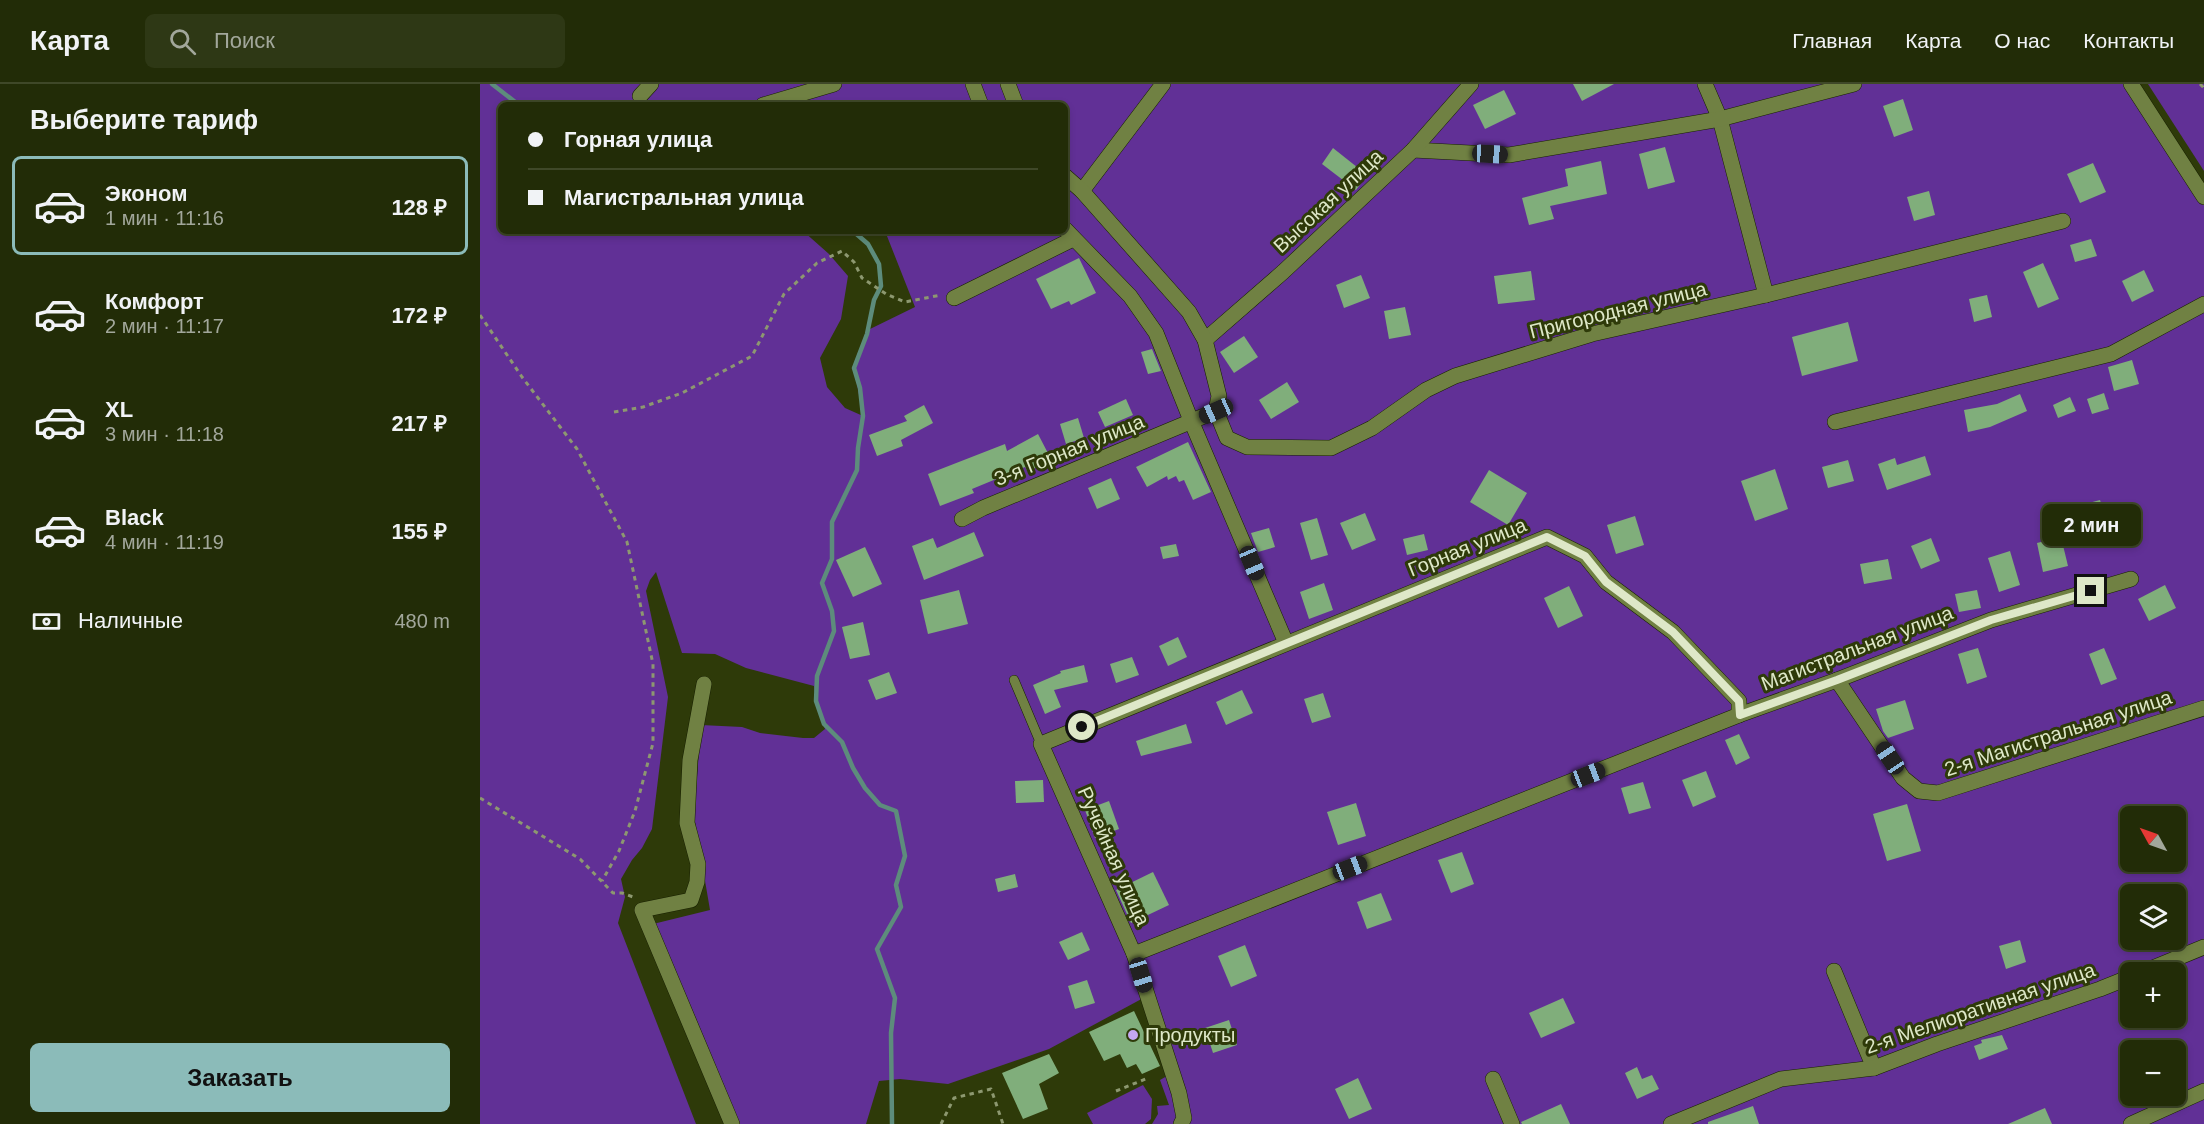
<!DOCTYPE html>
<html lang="ru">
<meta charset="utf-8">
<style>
body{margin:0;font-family:Helvetica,sans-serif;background:#2e3815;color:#f1f3f6;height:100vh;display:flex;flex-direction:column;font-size:22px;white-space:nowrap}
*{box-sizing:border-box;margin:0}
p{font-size:20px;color:#a2a79b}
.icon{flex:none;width:33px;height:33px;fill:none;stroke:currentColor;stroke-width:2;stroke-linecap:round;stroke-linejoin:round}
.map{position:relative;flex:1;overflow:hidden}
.panel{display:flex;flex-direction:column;background:#222c07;width:480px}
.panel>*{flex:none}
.guide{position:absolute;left:18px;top:18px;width:570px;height:132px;border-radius:9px;box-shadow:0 3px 9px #0003,0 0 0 2px #3f4828;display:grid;align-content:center;height:132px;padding:0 30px;background:#222c07}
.needle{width:39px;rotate:310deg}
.tools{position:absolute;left:1640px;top:722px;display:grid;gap:12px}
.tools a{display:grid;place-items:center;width:66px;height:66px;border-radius:9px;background:#222c07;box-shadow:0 3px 9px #0003,0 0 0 2px #3f4828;font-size:30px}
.end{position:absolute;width:27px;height:27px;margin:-14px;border:8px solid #dee8c8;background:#111;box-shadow:0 0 0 3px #111}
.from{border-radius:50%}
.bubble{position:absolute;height:42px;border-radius:9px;background:#222c07;box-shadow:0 3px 9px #0003,0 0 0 2px #3f4828;font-size:20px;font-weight:800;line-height:42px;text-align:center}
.car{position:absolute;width:18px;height:36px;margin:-18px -9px;border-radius:8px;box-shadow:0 0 4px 2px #0007;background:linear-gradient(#222 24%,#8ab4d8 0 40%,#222 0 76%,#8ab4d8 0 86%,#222 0)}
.guide b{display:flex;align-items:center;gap:21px;height:57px;font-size:22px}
.guide b+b{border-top:2px solid #3f4828}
.guide i{width:15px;height:15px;background:#f1f3f6}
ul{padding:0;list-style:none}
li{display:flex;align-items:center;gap:18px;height:99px;margin:0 12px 9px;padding:0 18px;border:3px solid transparent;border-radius:9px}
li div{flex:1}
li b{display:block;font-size:22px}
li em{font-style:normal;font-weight:800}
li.current{border-color:#8bbbb9}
li>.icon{width:54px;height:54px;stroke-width:1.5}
h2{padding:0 30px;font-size:27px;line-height:72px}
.pay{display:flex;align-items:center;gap:15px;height:66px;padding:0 30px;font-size:22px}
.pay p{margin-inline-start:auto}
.primary-button{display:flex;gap:12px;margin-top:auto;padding:12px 30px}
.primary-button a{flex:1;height:69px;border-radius:9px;background:#8bbbb9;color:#111;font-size:24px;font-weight:800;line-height:69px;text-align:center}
header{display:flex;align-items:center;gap:36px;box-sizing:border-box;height:84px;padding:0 30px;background:#222c07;border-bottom:2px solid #3f4828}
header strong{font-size:28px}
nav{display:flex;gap:33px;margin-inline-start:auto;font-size:21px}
.search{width:420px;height:54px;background:#2e3815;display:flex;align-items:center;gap:15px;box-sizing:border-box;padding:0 21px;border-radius:9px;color:#a2a79b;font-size:22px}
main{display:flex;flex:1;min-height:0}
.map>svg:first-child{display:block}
.green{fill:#613096;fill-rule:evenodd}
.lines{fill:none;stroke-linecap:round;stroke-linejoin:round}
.stream{stroke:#5d8c7c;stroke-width:4.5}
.building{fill:#80ae7b}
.lane-casing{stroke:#182001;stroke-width:10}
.street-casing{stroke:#182001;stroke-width:16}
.secondary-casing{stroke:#182001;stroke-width:16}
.path{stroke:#8d9870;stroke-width:3;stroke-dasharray:4.5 4.5;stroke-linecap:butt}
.lane{stroke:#708143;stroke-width:9}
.street{stroke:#708143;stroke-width:15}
.secondary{stroke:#708143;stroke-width:15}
.route{stroke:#dee8c8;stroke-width:8}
.poi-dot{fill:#c4a7f1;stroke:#2e3a09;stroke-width:2}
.labels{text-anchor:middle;stroke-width:6;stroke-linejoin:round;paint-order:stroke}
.street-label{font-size:20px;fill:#dee8c8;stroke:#2e3a09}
.poi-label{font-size:20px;fill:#dee8c8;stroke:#2e3a09;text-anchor:start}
</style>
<header>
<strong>Карта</strong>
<div class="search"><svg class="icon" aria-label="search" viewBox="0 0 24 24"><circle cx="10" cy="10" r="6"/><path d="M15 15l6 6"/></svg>Поиск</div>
<nav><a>Главная</a><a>Карта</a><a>О нас</a><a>Контакты</a></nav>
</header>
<main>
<section class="panel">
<h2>Выберите тариф</h2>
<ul>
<li class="current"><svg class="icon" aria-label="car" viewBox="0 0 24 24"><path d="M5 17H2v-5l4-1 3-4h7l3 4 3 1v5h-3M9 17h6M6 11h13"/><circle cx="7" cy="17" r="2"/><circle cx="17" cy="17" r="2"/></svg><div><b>Эконом</b><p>1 мин · 11:16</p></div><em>128 ₽</em></li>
<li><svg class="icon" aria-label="car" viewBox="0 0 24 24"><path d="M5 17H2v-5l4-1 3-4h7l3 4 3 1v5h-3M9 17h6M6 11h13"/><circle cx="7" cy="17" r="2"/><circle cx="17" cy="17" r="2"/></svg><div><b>Комфорт</b><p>2 мин · 11:17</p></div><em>172 ₽</em></li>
<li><svg class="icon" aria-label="car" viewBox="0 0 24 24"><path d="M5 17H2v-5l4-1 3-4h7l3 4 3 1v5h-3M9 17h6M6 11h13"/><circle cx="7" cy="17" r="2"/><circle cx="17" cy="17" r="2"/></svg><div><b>XL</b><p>3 мин · 11:18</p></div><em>217 ₽</em></li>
<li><svg class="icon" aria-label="car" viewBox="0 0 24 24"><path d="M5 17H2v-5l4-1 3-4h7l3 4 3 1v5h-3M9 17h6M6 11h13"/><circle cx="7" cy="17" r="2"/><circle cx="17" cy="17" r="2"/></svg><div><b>Black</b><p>4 мин · 11:19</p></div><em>155 ₽</em></li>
</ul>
<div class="pay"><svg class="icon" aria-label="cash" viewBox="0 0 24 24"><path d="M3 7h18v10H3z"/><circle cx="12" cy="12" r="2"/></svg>Наличные<p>480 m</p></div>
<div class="primary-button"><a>Заказать</a></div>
</section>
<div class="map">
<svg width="1724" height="1040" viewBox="0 0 1724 1040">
<rect width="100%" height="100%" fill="#2e3a09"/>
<g class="green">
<path d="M0,0H1651L1724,113V1040H672L678,1030L677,1022L689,1021L680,996L694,988L667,912L569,965L468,1000L420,995L399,997L386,1040H252L173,840L230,826L214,732L221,641L262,643L280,649L323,654H334L345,645L336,617L334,602L266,584L235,570L202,569L176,488L170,496L166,507L188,613L172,745L162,764L152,776L141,795L145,813L138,839L216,1040H0ZM21,21H585V147H405L435,223L388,246L374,284L383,332L365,324L347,303L340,274L361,235L368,192L349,170L323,147H21ZM1650,732H1695V777H1650ZM1650,810H1695V855H1650ZM1650,888H1695V933H1650ZM1650,966H1695V1011H1650Z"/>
<polygon points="1668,0 1724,0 1724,87"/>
<polygon points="663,1001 672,1015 671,1035 665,1040 613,1040 607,1029"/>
</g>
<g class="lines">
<g class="stream">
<polyline points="12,0 39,21"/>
<polyline points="373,147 388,160 399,180 401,202 394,216 387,250 374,284 380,304 383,332 378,364 377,386 352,438 352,475 342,499 352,527 354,547 337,592 336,617 344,640 362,658 373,684 385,704 400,721 416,727 425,772 416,801 421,823 397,865 415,914 411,949 412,1040"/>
</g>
</g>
<g class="building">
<polygon points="1093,0 1134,0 1102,17"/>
<polygon points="1024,6 1036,30 1005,45 993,21"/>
<polygon points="1423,15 1433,46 1414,53 1403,22"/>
<polygon points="1185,63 1195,98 1168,105 1159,70"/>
<polygon points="853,64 887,91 876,106 842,80"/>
<polygon points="1121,77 1127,110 1070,122 1074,135 1049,141 1042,114 1088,102 1085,85"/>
<polygon points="1613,79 1626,108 1600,119 1587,90"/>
<polygon points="1449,107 1455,131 1434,137 1427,113"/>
<polygon points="846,115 855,123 847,132 838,124"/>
<polygon points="1611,155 1617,172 1595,178 1590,161"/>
<polygon points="599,174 616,209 591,221 589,217 571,225 556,195"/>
<polygon points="1563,179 1579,215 1558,224 1543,188"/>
<polygon points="1664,186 1674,207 1652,218 1642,197"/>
<polygon points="1051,187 1055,216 1018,220 1014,192"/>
<polygon points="881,191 890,214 864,224 856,201"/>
<polygon points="1507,211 1512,233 1494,238 1489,215"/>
<polygon points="925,223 931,251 909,255 904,227"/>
<polygon points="1368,238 1378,277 1322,292 1312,253"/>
<polygon points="764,252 778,273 754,289 740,268"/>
<polygon points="672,265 681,287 668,290 661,268"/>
<polygon points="1652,276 1659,300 1634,307 1628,283"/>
<polygon points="807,298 819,318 791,335 779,316"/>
<polygon points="1624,309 1629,325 1612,330 1607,315"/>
<polygon points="1540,310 1547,327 1510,343 1488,348 1484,326 1517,320"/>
<polygon points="1590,313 1596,327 1578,334 1573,321"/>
<polygon points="646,315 653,331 625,343 618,328"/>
<polygon points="444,321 453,339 421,356 423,362 397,372 389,351 427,337 424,332"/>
<polygon points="598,334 604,354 586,360 580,340"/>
<polygon points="558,350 571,375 548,388 545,383 492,405 494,409 460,422 448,390 525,360 527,367"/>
<polygon points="708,358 731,408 713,416 704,396 699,398 696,392 688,396 687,392 667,403 656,383"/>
<polygon points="1445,372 1451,391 1407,406 1398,380 1415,374 1417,381"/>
<polygon points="1368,376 1374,397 1348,404 1342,383"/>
<polygon points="1295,385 1308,425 1275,437 1261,397"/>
<polygon points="1009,386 1047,409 1028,441 990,418"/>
<polygon points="631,394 640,415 617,425 608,404"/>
<polygon points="1620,416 1627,439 1608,444 1601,421"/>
<polygon points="885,429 896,456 872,466 860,439"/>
<polygon points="1155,432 1164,461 1136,470 1127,441"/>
<polygon points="837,434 848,471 831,476 820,439"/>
<polygon points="789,444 795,463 778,468 771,449"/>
<polygon points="494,448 504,472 444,496 432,462 453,454 457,464"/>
<polygon points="944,450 948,466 927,471 923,455"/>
<polygon points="1581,453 1588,482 1563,488 1557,459"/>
<polygon points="1451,454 1460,477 1441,485 1431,462"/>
<polygon points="696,460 699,472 683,475 680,463"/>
<polygon points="385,463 402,500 373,513 356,476"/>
<polygon points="1530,467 1540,501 1519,508 1508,474"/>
<polygon points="1408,475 1412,495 1384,500 1380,480"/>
<polygon points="844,499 853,526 829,535 820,508"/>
<polygon points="1685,501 1696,524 1669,537 1658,515"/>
<polygon points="1089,502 1103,532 1078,544 1064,514"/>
<polygon points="479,506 488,540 448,550 440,516"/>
<polygon points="1497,506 1501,524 1479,528 1475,510"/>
<polygon points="383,538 390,571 370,575 362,543"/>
<polygon points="698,553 707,573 688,582 679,562"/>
<polygon points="1498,564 1507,593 1487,600 1478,570"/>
<polygon points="1624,564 1637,595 1621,601 1609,570"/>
<polygon points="652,573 659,591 636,599 630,580"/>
<polygon points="604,581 608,598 574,606 581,623 565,630 553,601 581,589 580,587"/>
<polygon points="409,588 417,609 396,616 388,596"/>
<polygon points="762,606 773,629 746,641 736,618"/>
<polygon points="843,609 851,633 832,639 824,615"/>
<polygon points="1425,616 1434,645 1408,654 1403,647 1396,625"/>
<polygon points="706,640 712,659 661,672 656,657"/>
<polygon points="1259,650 1270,674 1256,681 1245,656"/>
<polygon points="1226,687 1236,713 1213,723 1202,696"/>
<polygon points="563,696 564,718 536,719 535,697"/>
<polygon points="1163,698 1171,724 1149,730 1141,704"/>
<polygon points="629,717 639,745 615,754 605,726"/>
<polygon points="876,719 886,752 858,761 847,728"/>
<polygon points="1427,720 1441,767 1407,777 1393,730"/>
<polygon points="982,768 994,800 971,809 958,776"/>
<polygon points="673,788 689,821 651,839 636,806"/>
<polygon points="535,790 538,803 518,808 515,795"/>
<polygon points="901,809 912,836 887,845 877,818"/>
<polygon points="602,848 610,866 588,876 579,858"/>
<polygon points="1540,856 1546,878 1526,885 1519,862"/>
<polygon points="765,861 777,892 751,903 738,872"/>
<polygon points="607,896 615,919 595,925 588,902"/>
<polygon points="1083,914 1095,939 1061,954 1049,929"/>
<polygon points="654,927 680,982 662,990 656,980 647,984 640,970 624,977 609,948"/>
<polygon points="749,936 757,961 733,969 725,944"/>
<polygon points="1522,951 1528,965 1499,976 1494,962 1502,959 1501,956"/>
<polygon points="569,970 579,989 559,1000 568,1025 543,1035 522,989"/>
<polygon points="1157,983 1162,995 1172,991 1179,1005 1157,1015 1145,989"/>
<polygon points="878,994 892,1025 869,1035 855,1005"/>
<polygon points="1081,1020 1090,1040 1042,1040 1041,1038"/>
<polygon points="1273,1022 1279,1040 1228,1040 1228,1038"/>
<polygon points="1565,1024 1572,1040 1528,1040"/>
</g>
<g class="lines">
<g class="lane-casing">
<polyline id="lane" points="534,596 561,660"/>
</g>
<g class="street-casing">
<g id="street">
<polyline points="493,0 501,21"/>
<polyline points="528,0 536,21"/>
<polyline points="1225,0 1240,35 1286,211"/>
<polyline points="160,12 171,0"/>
<polyline points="283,21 354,0"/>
<polyline points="933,66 1029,71 1240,35 1374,0"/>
<polyline points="602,107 683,0"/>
<polyline points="585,145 650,212 676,249 712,339 806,559"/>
<polyline points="474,214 593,155"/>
<polyline points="725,256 803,188 933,66 991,0"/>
<polyline points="736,327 747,354 767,363 851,364 892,344 946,306 975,292 1112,250 1286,211 1583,137"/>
<polyline points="1355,338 1631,270 1724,220"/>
<polyline points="482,435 503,424 736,327 739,312 725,256 709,228 602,107 585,92"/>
<polyline points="1357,596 1423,694 1439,707 1458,709 1724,624"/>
<polyline points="224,600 210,676 207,739 218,780 217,798 211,816 162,826 252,1040"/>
<polyline points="654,870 1259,631 1357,596 1511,536 1651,495"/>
<polyline points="1354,887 1394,984"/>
<polyline points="1663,888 1724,863"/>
<polyline points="1013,995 1032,1040"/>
<polyline points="701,1040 704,1034 699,1009 654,870 561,660 1067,453 1105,472 1126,498 1193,548 1259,617 1259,631"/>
<polyline points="1191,1040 1301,995 1394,984 1457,960 1620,905 1650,893"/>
<polyline points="1651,1040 1724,1007"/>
</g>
</g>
<g class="secondary-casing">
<polyline id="secondary" points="1651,0 1724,113"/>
</g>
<g class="path">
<polyline points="1720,0 1724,4"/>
<polyline points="0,231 42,293 97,365 147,458 173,580 173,659 155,727 139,767 122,797"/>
<polyline points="134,328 163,323 202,309 272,272 304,210 337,179 362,167 374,178 382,194 406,210 425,218 461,211"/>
<polyline points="0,714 100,775 133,809 142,809 153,813"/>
<polyline points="636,1007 668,994"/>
<polyline points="461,1040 474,1014 511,1005 523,1040"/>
</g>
<use href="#lane" class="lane"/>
<use href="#street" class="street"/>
<use href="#secondary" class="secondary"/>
</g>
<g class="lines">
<polyline class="route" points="602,643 1067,453 1105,472 1126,498 1193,548 1259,617 1260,631 1357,596 1511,536 1611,507"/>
</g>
<circle class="poi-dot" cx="653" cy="951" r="6"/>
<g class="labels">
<g class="street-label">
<text transform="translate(848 117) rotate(-43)" y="7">Высокая улица</text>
<text transform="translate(1138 226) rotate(-14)" y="7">Пригородная улица</text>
<text transform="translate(589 366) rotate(-22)" y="7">3-я Горная улица</text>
<text transform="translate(987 463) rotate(-22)" y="7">Горная улица</text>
<text transform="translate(1377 564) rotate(-21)" y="7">Магистральная улица</text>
<text transform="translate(1578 649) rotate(-18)" y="7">2-я Магистральная улица</text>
<text transform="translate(634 772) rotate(66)" y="7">Ручейная улица</text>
<text transform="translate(1500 924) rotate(-19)" y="7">2-я Мелиоративная улица</text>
</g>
<g class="poi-label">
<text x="665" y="958">Продукты</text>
</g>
</g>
</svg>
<div class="tools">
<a><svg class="needle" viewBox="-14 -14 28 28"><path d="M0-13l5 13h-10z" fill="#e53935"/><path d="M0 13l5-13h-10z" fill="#a2a79b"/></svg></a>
<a><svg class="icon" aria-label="layers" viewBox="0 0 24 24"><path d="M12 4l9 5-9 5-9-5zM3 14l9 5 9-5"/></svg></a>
<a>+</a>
<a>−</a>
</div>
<i class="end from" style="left:602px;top:643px"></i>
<i class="end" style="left:1611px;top:507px"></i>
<div class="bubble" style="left:1562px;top:420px;width:99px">2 мин</div>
<i class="car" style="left:1010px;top:70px;rotate:93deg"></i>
<i class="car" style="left:736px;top:327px;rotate:246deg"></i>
<i class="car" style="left:772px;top:479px;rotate:157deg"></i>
<i class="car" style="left:1410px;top:674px;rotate:326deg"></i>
<i class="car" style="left:1108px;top:691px;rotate:69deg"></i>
<i class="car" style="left:870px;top:784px;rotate:69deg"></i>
<i class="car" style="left:661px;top:891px;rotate:163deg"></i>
<div class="guide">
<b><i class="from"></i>Горная улица</b>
<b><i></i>Магистральная улица</b>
</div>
</div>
</main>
